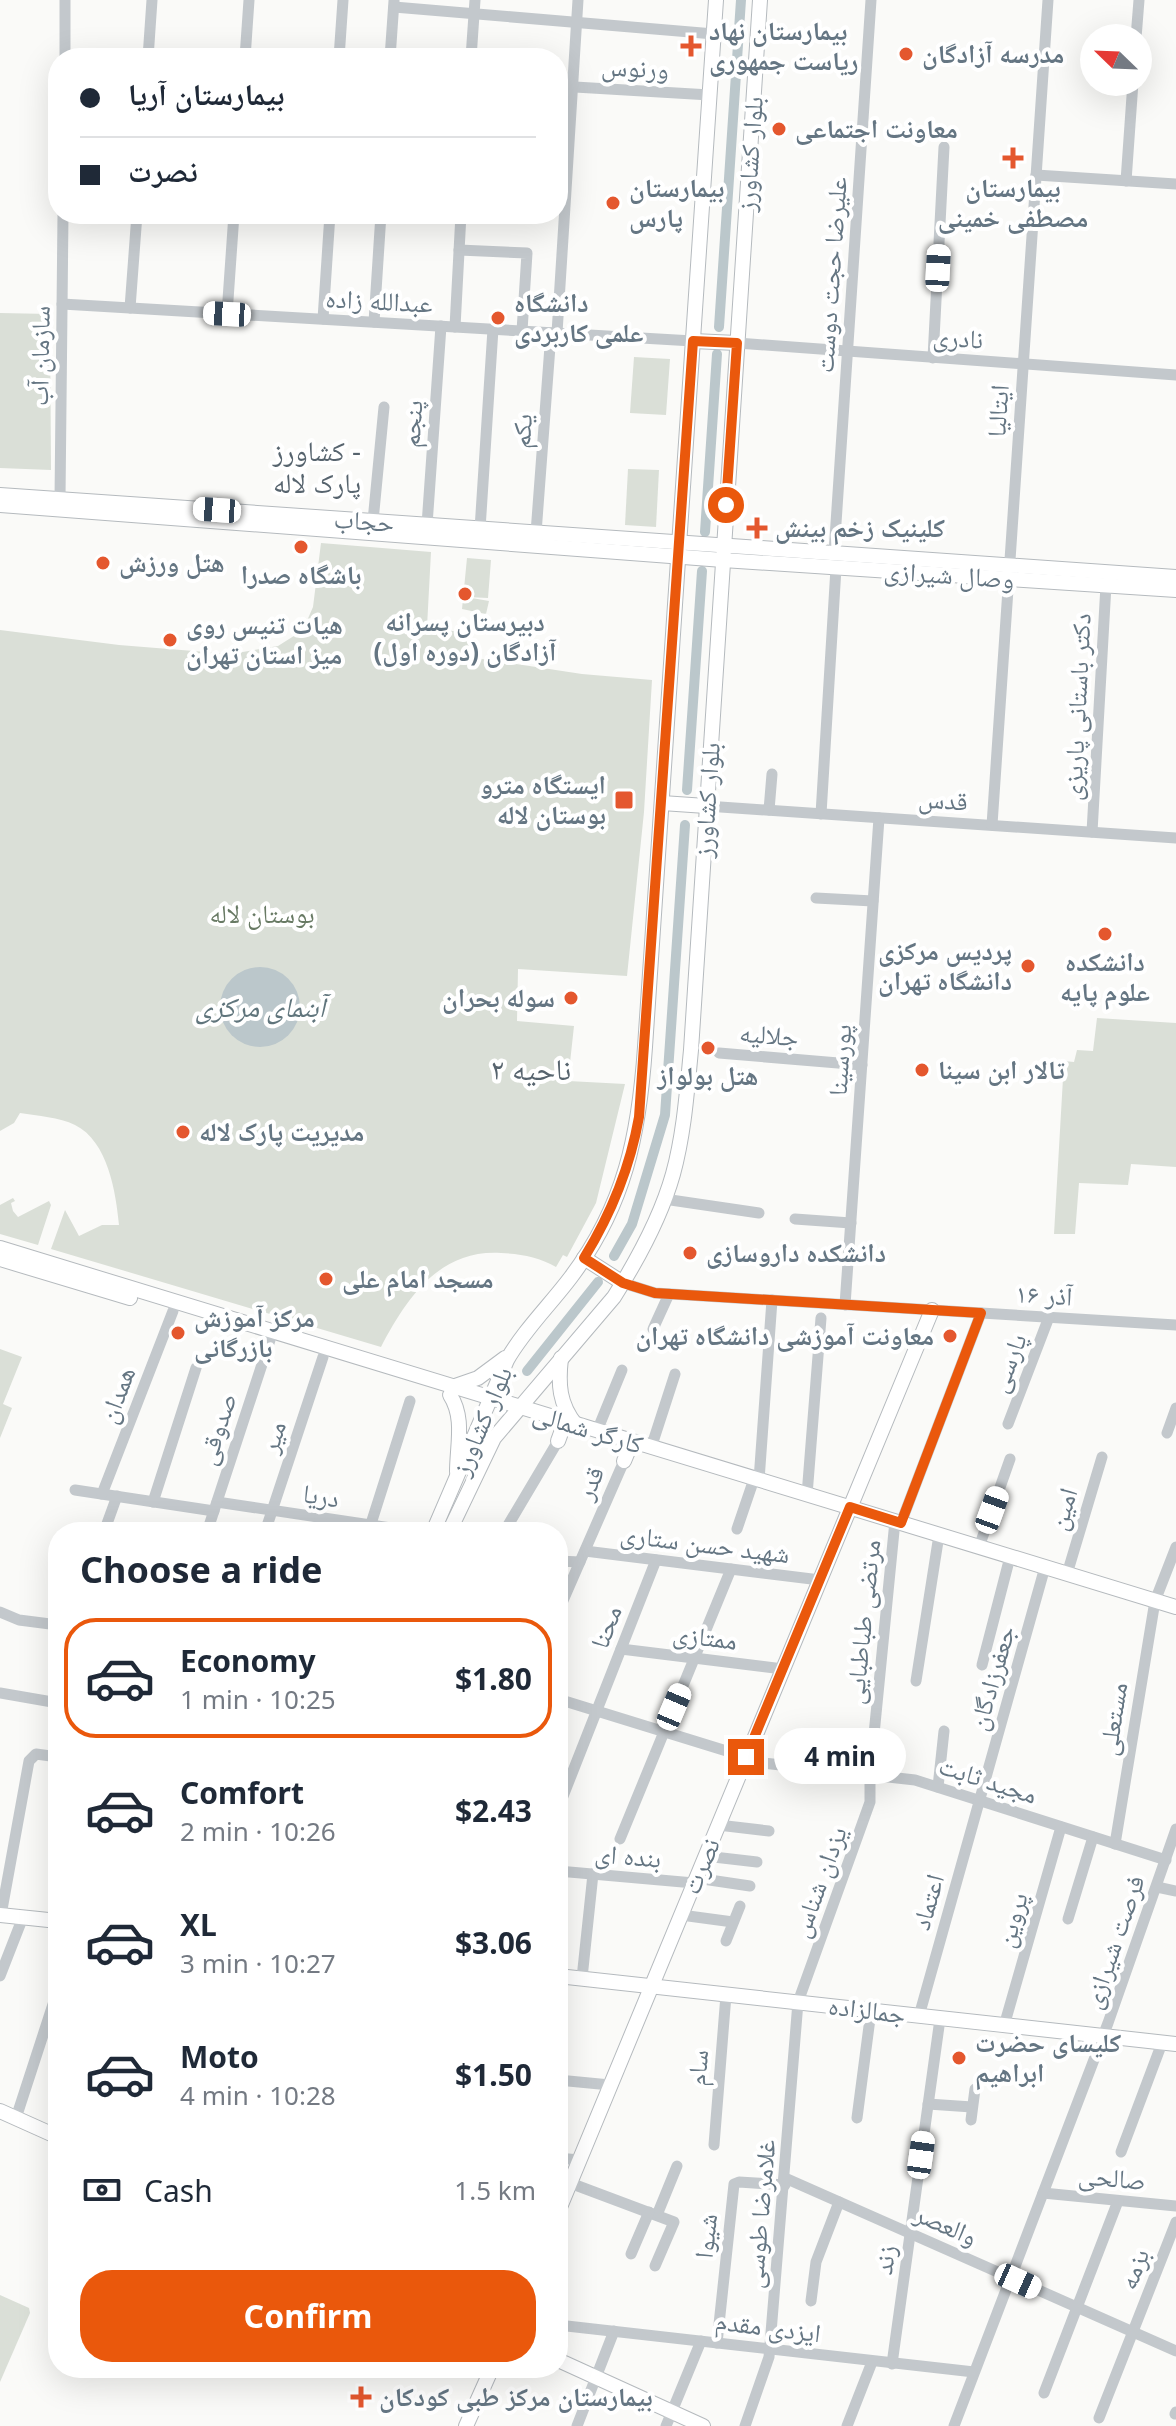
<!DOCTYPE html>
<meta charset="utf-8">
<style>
body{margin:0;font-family:"Noto Sans","Noto Naskh Arabic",sans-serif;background:#f6f6f7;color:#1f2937;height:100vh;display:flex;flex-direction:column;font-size:30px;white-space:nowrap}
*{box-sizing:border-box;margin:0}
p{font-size:26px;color:#747a83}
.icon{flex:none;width:44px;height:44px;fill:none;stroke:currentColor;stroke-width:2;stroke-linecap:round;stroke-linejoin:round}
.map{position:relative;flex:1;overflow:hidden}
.panel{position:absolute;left:48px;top:1522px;width:520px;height:856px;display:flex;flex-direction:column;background:#fff;border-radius:32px;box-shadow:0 8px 32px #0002}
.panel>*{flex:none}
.banner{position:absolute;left:48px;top:48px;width:520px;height:176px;border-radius:32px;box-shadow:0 8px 32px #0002;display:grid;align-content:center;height:176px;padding:0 32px;background:#fff}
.needle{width:52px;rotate:293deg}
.buttons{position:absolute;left:1080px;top:24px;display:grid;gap:16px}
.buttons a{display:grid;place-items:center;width:72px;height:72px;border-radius:50%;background:#fff;box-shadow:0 8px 32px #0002;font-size:40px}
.end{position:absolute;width:36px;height:36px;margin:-18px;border:10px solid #ea580c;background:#fff;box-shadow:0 0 0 4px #fff}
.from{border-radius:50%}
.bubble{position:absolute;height:56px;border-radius:28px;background:#fff;box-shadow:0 8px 32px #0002;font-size:26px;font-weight:700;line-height:56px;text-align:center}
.car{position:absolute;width:24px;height:48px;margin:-24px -12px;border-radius:10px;box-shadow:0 0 6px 2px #0007;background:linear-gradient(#fff 24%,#345 0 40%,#fff 0 76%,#345 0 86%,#fff 0)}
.banner b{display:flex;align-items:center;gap:28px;height:76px;font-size:30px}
.banner b+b{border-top:2px solid #e0e1e3}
.banner i{width:20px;height:20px;background:#1f2937}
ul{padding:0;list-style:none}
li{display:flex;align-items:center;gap:24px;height:120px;margin:0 16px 12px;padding:0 16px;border:4px solid transparent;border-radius:32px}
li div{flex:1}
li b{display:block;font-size:30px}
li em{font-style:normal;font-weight:700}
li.on{border-color:#ea580c}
li>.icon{width:72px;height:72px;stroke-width:1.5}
h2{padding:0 32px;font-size:36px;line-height:96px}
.pay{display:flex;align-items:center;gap:20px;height:88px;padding:0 32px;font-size:30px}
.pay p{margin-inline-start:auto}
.cta{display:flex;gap:16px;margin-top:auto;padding:16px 32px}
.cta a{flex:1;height:92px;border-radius:32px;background:#ea580c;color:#fff;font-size:32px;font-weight:700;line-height:92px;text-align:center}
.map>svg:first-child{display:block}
.green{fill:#dadfd7}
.water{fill:#bbc7cb}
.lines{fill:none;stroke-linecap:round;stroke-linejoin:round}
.canal{stroke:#bbc7cb;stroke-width:10}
.major-casing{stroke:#b5babe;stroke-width:16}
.minor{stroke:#c3c8cc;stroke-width:11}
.major{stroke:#fff;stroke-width:14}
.route{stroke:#ea580c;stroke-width:10}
.poi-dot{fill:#e4572e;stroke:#fff;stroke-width:3}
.labels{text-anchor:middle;stroke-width:8;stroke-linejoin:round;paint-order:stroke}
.poi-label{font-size:26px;font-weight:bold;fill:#657683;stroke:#fff;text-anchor:start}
.street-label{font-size:26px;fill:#657683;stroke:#fff}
.park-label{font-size:26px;fill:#687a64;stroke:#fff}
.neighbourhood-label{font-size:28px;fill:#57646e;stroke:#fff}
.water-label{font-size:28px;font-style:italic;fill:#60757c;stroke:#fff}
.quarter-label{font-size:30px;fill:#57646e;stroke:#fff}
</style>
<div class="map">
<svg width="1176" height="2426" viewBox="0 0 1176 2426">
<rect width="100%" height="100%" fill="#fafaf8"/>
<g class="green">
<polygon points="0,313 50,314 51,470 0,468"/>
<polygon points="634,357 670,359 666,415 630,413"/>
<polygon points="628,469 659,470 656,527 625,525"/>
<path d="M321,543L431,552L427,627L472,634L469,657L582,674L652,680L644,812L627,976L518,969L517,1021L574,1026L568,1081L625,1084L596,1203L567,1257L563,1255L556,1267C539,1257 521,1254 501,1253C439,1249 406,1299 381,1347L51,1249L65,1210L79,1236L102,1225H119C116,1193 108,1141 75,1125C59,1117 38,1116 20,1113L14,1123L0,1131V630L119,645L231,654L278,646L297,634L306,623L313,607Z"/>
<polygon points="467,558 491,560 488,598 466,597 489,601 486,614 462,609"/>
<polygon points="1097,1018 1176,1023 1176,1167 1131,1164 1128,1185 1079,1183 1075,1234 1054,1234 1064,1061 1074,1062 1077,1050 1093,1051"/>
<polygon points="13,1198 15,1201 11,1203 13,1211 18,1217 49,1201 51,1205 38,1245 0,1234 0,1205"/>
<polygon points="0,1349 22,1357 3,1404 12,1408 0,1438"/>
<polygon points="0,2295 29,2308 30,2313 0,2382"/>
</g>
<circle class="water" cx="260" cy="1007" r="40"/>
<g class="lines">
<g class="canal">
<polyline points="719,327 741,0"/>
<polyline points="705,532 717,354"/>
<polyline points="687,790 702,571"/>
<polyline points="614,1256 632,1224 665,1115 685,825"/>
<polyline points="527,1371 598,1282"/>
</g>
<g class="major-casing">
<g id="major">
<polyline points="693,341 737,343"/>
<polyline points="0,495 1176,577"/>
<polyline points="0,505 723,560 1176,590"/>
<polyline points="662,803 706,806"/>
<polyline points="0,1248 1176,1607"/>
<polyline points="584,1258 623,1283"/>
<polyline points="0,1259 130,1298"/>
<path d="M561,1358C558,1384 559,1404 576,1425"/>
<polyline points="452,1387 478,1378 505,1358"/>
<path d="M450,1395C465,1418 457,1445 457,1472"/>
<polyline points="558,1441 565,1422"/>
<polyline points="624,1461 632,1442"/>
<path d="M433,1532L507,1360C524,1330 550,1305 571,1277C625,1205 639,1135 645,1047L716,0"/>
<path d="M449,1532L494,1438L614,1297C638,1259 661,1217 673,1174C684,1134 687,1091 691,1050L760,0"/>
<polyline points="0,1915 58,1921"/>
<polyline points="558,1976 1176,2044"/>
<polyline points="0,2111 58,2137"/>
<polyline points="558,2212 932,1310"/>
<polyline points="558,2360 703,2426"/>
<polyline points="466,2426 492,2368"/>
</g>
</g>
<g class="minor">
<polyline points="394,7 714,34"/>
<polyline points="1136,38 1139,0"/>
<polyline points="65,58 65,0"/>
<polyline points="148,58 152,0"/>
<polyline points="245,58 249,0"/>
<polyline points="339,58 343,0"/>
<polyline points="390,58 394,1"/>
<polyline points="471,58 475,0"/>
<polyline points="558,86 710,95"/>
<polyline points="1036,175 1176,184"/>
<polyline points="1126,181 1133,82"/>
<polyline points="459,250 527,253 522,331"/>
<polyline points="62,304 693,341"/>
<polyline points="130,308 137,214"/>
<polyline points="227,314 234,214"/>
<polyline points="323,319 330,214"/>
<polyline points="374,322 381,214"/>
<polyline points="455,327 461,214"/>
<polyline points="557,333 578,0"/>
<polyline points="737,343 1176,375"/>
<polyline points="933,358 944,147"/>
<polyline points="60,499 63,214"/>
<polyline points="373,521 384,407"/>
<polyline points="427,525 441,326"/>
<polyline points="480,529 493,329"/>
<polyline points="536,533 551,333"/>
<polyline points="834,553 871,0"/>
<polyline points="706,806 1176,838"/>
<polyline points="769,810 772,774"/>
<polyline points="821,814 836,568"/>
<polyline points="992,825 1048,0"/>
<polyline points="1092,832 1106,585"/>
<polyline points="816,898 873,901"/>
<polyline points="719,1053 862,1065"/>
<polyline points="664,1199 759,1213"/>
<polyline points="795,1219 851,1223"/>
<polyline points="623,1283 655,1293 1176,1325"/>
<polyline points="845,1305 879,818"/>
<polyline points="653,1329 669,1294"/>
<polyline points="1008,1424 1049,1317"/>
<polyline points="597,1431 622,1370"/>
<polyline points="1167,1433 1176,1408"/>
<polyline points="651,1448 675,1374"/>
<polyline points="759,1480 772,1300"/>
<polyline points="75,1490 214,1511"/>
<polyline points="102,1494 173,1311"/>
<polyline points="807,1495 821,1318"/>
<polyline points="153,1502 196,1368"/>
<polyline points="217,1502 418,1532"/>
<polyline points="320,1518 323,1524 327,1527 359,1532"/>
<polyline points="901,1523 981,1313"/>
<polyline points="737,1529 754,1479"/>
<polyline points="369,1530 410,1401"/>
<polyline points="104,1532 117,1496"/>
<polyline points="207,1532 270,1340"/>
<polyline points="265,1532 323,1357"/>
<polyline points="504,1532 558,1441"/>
<polyline points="979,1547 1010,1459"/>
<polyline points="585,1551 820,1580"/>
<polyline points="558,1561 580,1562"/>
<polyline points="1067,1574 1102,1457"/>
<polyline points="0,1612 19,1620 58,1625"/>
<polyline points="558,1612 624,1461"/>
<polyline points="621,1649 783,1669"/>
<polyline points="982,1665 1010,1557"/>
<polyline points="916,1681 939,1535"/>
<polyline points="0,1693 58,1703"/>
<polyline points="558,1699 746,1757"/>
<polyline points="745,1761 915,1780 1166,1860"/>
<polyline points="938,1787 944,1731"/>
<polyline points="558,1809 656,1560"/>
<polyline points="718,1825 769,1831"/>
<polyline points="620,1839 731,1569"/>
<polyline points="1115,1844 1155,1601 1176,1547"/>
<polyline points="705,1856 757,1862"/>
<polyline points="558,1871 694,1883"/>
<polyline points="696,1878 750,1886"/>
<polyline points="1157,1887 1176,1891"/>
<polyline points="1,1915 29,1761 36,1754 58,1757"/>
<polyline points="681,1915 733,1922"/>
<polyline points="1068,1919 1093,1837"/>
<polyline points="726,1941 740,1906"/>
<polyline points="0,1976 23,1917"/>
<polyline points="582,1978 593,1874"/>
<polyline points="919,2016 1045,1567"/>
<polyline points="1004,2026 1061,1827"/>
<polyline points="558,2080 610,2085"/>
<polyline points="928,2104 972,2107"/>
<polyline points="16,2118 58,1989"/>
<polyline points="857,2118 871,2011"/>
<polyline points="971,2120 975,2089"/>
<polyline points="714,2145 726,1995"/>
<polyline points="1121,2152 1162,2043"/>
<polyline points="558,2158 579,2160"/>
<polyline points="785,2178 1176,2351"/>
<polyline points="570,2183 674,2222 655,2266"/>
<polyline points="1043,2193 1176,2206"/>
<polyline points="657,2215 677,2166"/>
<polyline points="631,2254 649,2212"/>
<polyline points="811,2301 816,2262 839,2202"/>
<polyline points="558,2325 974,2372"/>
<polyline points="717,2343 734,2184 739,2182 785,2185"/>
<polyline points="892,2364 940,2019"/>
<polyline points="1044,2393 1118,2201"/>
<polyline points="1175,2414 1176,2412"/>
<polyline points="1099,2418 1176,2222"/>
<polyline points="577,2426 614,2331"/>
<polyline points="666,2426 701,2341"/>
<polyline points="745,2426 769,2357 798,2002 870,1802 870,1775 895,1521"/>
<polyline points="847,2426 872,2362"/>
<polyline points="954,2426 1108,2023 1176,1829"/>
</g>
<use href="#major" class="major"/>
</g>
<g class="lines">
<path class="route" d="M726,505L737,343L693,341L639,1117C630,1168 611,1214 584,1258L623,1283L655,1293L981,1313L901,1523L850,1507L746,1757"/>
</g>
<g class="poi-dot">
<path d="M687 34h8v8h8v8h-8v8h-8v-8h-8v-8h8z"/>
<circle cx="906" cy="54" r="8"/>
<circle cx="779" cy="129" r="8"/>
<path d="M1009 146h8v8h8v8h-8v8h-8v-8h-8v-8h8z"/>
<circle cx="613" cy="203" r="8"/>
<circle cx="498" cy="318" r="8"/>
<path d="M753 516h8v8h8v8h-8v8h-8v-8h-8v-8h8z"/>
<circle cx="301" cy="547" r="8"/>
<circle cx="103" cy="563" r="8"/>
<circle cx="465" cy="594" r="8"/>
<circle cx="170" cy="640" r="8"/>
<rect x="614" y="790" width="20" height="20" rx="4"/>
<circle cx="1105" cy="934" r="8"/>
<circle cx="1028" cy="966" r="8"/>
<circle cx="571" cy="998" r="8"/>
<circle cx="708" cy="1048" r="8"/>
<circle cx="922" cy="1070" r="8"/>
<circle cx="183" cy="1132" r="8"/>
<circle cx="690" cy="1253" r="8"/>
<circle cx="326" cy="1279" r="8"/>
<circle cx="178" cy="1333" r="8"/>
<circle cx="950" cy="1336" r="8"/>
<circle cx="959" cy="2058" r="8"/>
<path d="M357 2385h8v8h8v8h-8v8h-8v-8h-8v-8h8z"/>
</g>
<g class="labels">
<g class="poi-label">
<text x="709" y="40">بیمارستان نهاد<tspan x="709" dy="30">ریاست جمهوری</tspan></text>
<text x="922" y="63">مدرسه آزادگان</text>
<text x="795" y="138">معاونت اجتماعی</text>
<text x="629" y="197">بیمارستان<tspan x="629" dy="30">پارس</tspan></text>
<text x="1013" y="197" text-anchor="middle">بیمارستان<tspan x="1013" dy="30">مصطفی خمینی</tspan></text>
<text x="514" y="312">دانشگاه<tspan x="514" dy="30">علمی کاربردی</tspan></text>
<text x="775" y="537">کلینیک زخم بینش</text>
<text x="119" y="572">هتل ورزش</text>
<text x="301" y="584" text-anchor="middle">باشگاه صدرا</text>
<text x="465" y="631" text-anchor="middle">دبيرستان پسرانه<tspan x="465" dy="30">آزادگان (دوره اول)</tspan></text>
<text x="186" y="634">هیات تنیس روی<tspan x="186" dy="30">میز استان تهران</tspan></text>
<text x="606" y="794" text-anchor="end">ایستگاه مترو<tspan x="606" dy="30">بوستان لاله</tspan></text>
<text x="1012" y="960" text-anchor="end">پردیس مرکزی<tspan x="1012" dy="30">دانشگاه‌ تهران</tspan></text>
<text x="1105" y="971" text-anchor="middle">دانشکده<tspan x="1105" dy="30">علوم پایه</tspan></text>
<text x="555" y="1007" text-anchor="end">سوله بحران</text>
<text x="938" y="1079">تالار ابن سینا</text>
<text x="708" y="1085" text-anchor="middle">هتل بولواز</text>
<text x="199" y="1141">مدیریت پارک لاله</text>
<text x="706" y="1262">دانشکده داروسازی</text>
<text x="342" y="1288">مسجد امام علی</text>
<text x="194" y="1327">مرکز آموزش<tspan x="194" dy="30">بازرگانی</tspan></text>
<text x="934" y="1345" text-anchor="end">معاونت آموزشی دانشگاه تهران</text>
<text x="975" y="2052">کلیسای حضرت<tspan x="975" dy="30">ابراهیم</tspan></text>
<text x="379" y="2406">بیمارستان مرکز طبی کودکان</text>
</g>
<g class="street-label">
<text transform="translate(635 68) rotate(3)" y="9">ورنوس</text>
<text transform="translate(750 154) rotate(-86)" y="9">بلوار کشاورز</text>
<text transform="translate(831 275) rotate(-86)" y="9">علیرضا حجت دوست</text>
<text transform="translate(379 301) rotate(3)" y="9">عبدالله زاده</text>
<text transform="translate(958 338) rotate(4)" y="9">نادری</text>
<text transform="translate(40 356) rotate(-89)" y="9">سازمان آب</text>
<text transform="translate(998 411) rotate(-86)" y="9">ایتالیا</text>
<text transform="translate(412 424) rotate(-86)" y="9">پنجم</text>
<text transform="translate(522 431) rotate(-86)" y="9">یکم</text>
<text transform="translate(364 521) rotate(4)" y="9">حجاب</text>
<text transform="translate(949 575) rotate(4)" y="9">وصال شیرازی</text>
<text transform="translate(1077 707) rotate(-87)" y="9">دکتر باستانی پاریزی</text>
<text transform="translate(707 800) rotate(-86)" y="9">بلوار کشاورز</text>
<text transform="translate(943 800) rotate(4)" y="9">قدس</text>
<text transform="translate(769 1035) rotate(5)" y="9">جلالیه</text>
<text transform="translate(840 1060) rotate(-86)" y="9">پورسینا</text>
<text transform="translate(1044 1295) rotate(3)" y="9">۱۶ آذر</text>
<text transform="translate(1008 1363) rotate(-69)" y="9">پارسی</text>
<text transform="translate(117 1395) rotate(-69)" y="9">همدان</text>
<text transform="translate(482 1421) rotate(-67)" y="9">بلوار کشاورز</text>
<text transform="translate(217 1429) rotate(-72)" y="9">صدوقی</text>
<text transform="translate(588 1429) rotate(17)" y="9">کارگر شمالی</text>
<text transform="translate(273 1437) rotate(-72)" y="9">میر</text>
<text transform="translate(590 1483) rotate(-66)" y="9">قدر</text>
<text transform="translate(321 1496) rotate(9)" y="9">دریا</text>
<text transform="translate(1063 1509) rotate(-73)" y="9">امین</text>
<text transform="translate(705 1544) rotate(7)" y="9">شهید حسن ستاری</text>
<text transform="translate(863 1622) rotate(-84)" y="9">مرتضی طباطبایی</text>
<text transform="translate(606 1627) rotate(-69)" y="9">محنا</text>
<text transform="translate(705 1637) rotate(7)" y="9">ممتازی</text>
<text transform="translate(992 1678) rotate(-74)" y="9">جعفرزادگان</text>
<text transform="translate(1113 1719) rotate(-81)" y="9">مستعلی</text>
<text transform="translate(988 1780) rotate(18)" y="9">مجید ثابت</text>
<text transform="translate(628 1856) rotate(5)" y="9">بنده ای</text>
<text transform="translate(701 1866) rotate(-67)" y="9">نصرت</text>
<text transform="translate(819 1882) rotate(-70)" y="9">یزدان شناس</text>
<text transform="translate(928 1902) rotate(-74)" y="9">اعتماد</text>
<text transform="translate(1012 1920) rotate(-74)" y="9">پروین</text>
<text transform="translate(1114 1942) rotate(-71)" y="9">فرصت شیرازی</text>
<text transform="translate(867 2010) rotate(7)" y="9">جمالزاده</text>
<text transform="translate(698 2068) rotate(-86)" y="9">سام</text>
<text transform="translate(1112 2178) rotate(5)" y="9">صالحی</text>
<text transform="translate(760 2214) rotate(-85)" y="9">غلامرضا طوسی</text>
<text transform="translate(946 2225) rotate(24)" y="9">والعصر</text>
<text transform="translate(706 2236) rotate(-84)" y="9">شیوا</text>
<text transform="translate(885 2260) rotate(-82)" y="9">زند</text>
<text transform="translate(1134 2269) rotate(-69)" y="9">بزمه</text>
<text transform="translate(768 2327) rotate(7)" y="9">ایزدی مقدم</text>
</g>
<g class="park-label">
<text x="262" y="923">بوستان لاله</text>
</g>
<g class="neighbourhood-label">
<text x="317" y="461">کشاورز -<tspan x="317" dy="32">پارک لاله</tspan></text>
</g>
<g class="water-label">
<text x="260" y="1017">آبنمای مرکزی</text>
</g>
<g class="quarter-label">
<text x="531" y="1080">ناحیه ۲</text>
</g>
</g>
</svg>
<div class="buttons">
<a><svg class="needle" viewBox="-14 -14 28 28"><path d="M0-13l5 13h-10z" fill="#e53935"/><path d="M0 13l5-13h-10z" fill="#747a83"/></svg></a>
</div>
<i class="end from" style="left:726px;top:505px"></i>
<i class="end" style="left:746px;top:1757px"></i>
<div class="bubble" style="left:774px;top:1728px;width:132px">4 min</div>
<i class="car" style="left:938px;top:268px;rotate:3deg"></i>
<i class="car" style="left:227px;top:314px;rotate:273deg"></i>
<i class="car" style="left:217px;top:510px;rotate:274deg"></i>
<i class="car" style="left:992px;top:1510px;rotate:20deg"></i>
<i class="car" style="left:674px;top:1707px;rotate:23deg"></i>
<i class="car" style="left:921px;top:2155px;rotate:8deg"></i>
<i class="car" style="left:1018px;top:2281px;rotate:114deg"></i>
<div class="banner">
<b><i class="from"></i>بیمارستان آریا</b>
<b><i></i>نصرت</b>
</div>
<section class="panel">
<h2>Choose a ride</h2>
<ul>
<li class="on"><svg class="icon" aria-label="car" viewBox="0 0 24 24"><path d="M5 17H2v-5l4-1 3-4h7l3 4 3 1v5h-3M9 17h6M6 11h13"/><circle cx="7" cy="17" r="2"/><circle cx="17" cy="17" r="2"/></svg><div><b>Economy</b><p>1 min · 10:25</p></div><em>$1.80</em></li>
<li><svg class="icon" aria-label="car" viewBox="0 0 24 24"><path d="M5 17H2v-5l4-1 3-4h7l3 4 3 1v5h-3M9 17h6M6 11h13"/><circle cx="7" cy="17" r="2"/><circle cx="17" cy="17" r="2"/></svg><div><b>Comfort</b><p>2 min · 10:26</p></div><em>$2.43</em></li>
<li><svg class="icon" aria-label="car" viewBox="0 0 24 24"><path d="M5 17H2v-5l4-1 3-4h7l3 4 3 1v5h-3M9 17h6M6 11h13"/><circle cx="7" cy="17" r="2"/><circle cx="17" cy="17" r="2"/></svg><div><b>XL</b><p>3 min · 10:27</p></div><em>$3.06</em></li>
<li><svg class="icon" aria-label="car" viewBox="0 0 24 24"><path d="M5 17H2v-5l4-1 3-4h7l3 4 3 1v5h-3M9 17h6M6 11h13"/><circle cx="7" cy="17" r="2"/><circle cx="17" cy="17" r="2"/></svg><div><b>Moto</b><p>4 min · 10:28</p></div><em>$1.50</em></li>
</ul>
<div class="pay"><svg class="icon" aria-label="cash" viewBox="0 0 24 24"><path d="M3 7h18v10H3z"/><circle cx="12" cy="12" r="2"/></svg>Cash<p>1.5 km</p></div>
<div class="cta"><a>Confirm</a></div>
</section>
</div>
